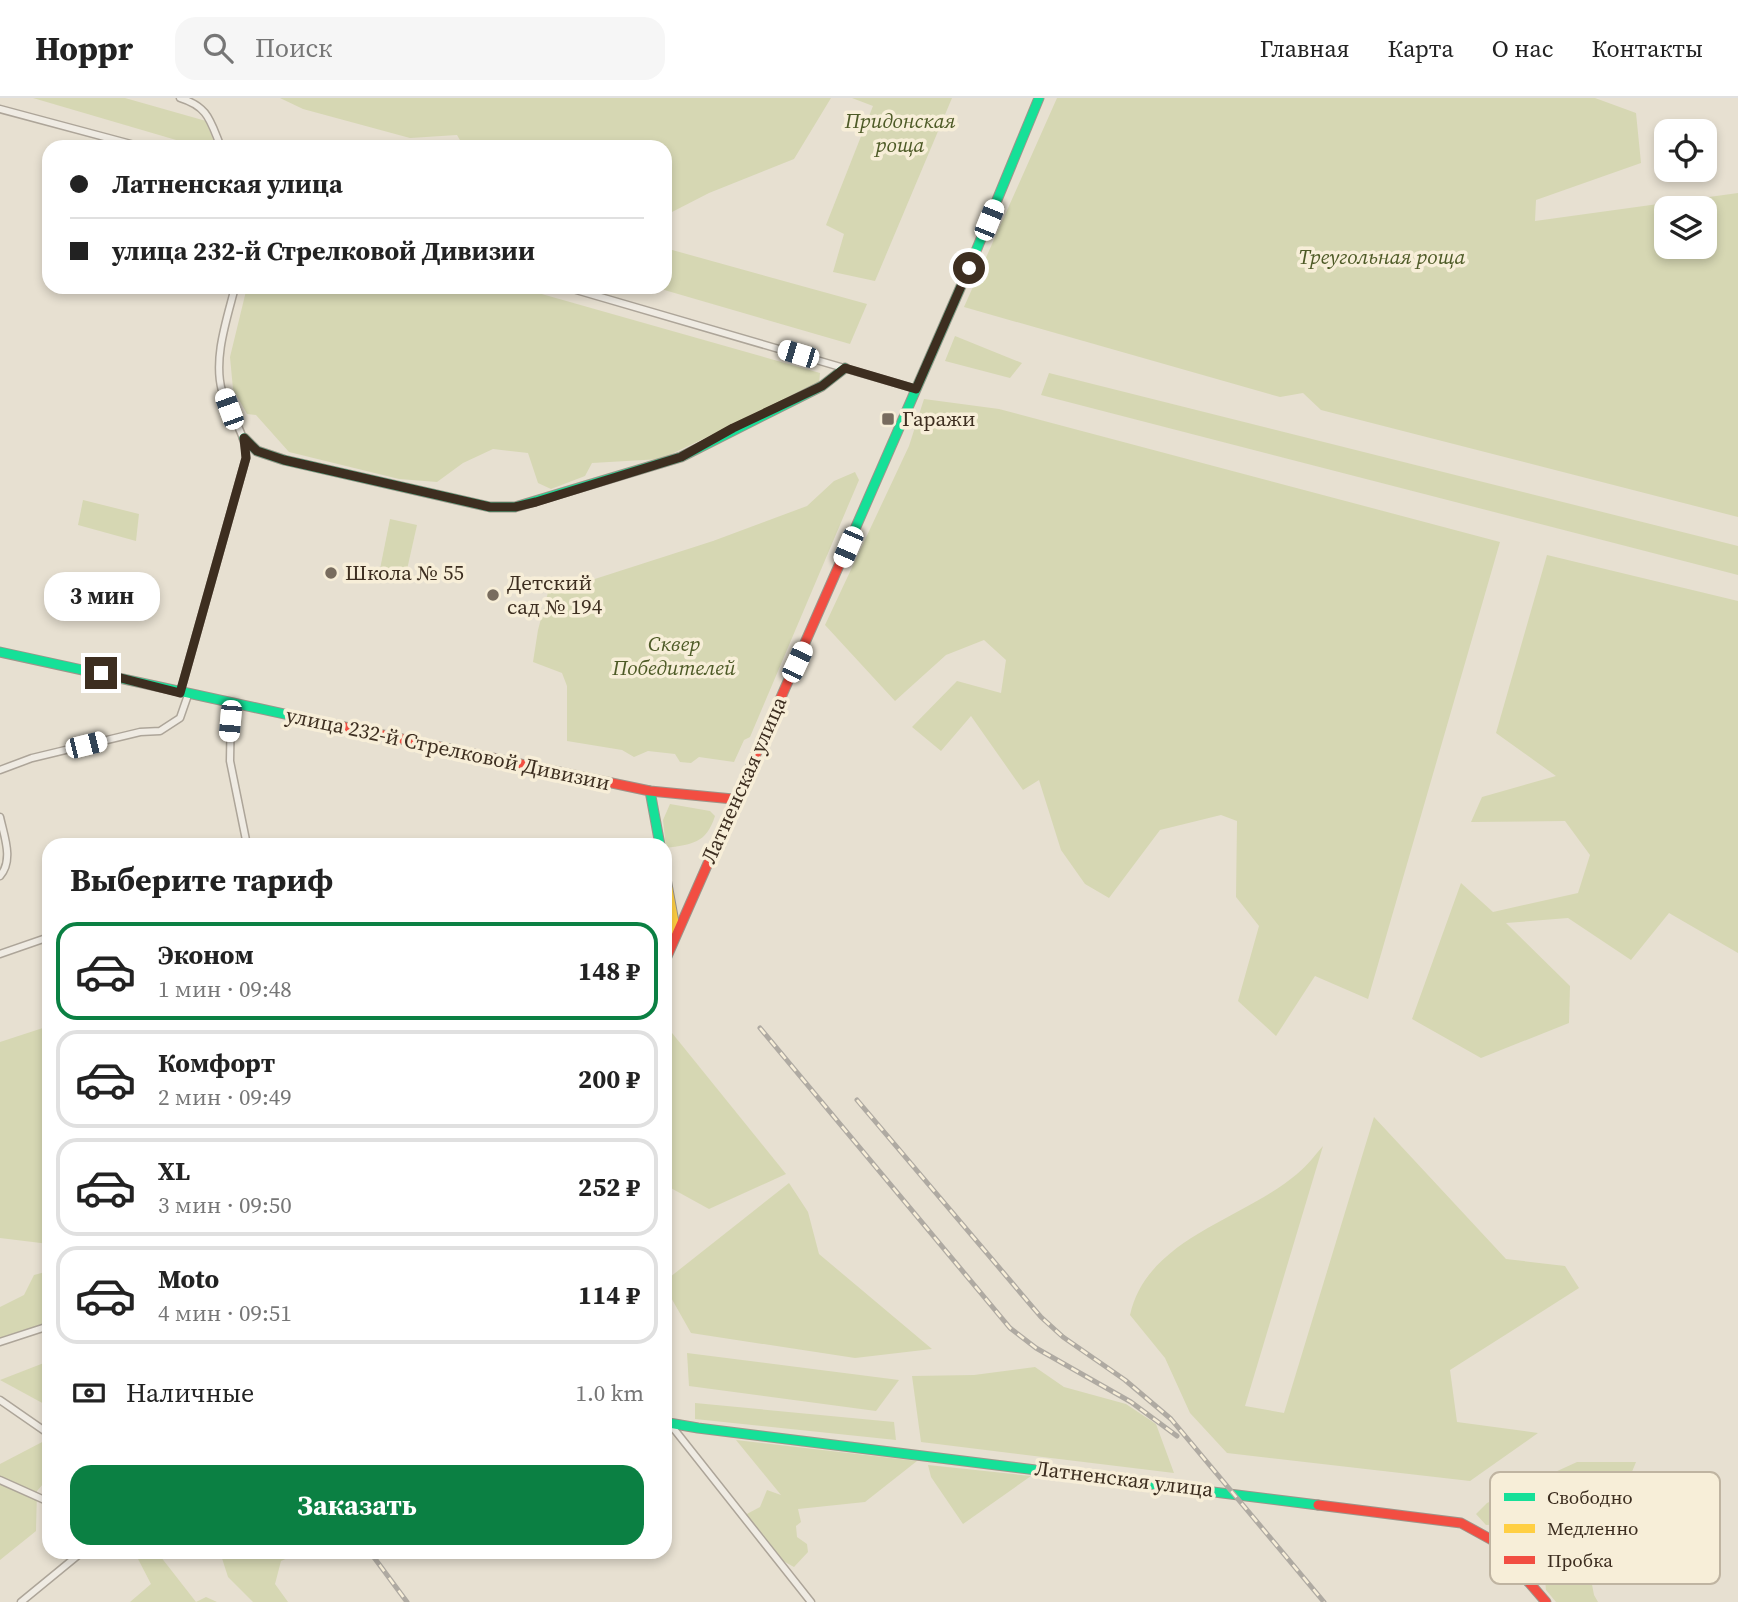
<!DOCTYPE html>
<html lang="ru">
<meta charset="utf-8">
<style>
body{margin:0;font-family:"Source Serif 4",serif;background:#f6f6f6;color:#222;height:100vh;display:flex;flex-direction:column;font-size:26px;white-space:nowrap}
*{box-sizing:border-box;margin:0}
p{font-size:23px;color:#767676}
.icon{flex:none;width:38px;height:38px;fill:none;stroke:currentColor;stroke-width:2;stroke-linecap:round;stroke-linejoin:round}
.map{position:relative;flex:1;overflow:hidden}
.side{position:absolute;left:42px;top:740px;width:630px;height:721px;display:flex;flex-direction:column;background:#fff;border-radius:21px;box-shadow:0 4px 10px #0003}
.side>*{flex:none}
.banner{position:absolute;left:42px;top:42px;width:630px;height:154px;border-radius:21px;box-shadow:0 4px 10px #0003;display:grid;align-content:center;height:154px;padding:0 28px;background:#fff}
.fabs{position:absolute;left:1654px;top:21px;display:grid;gap:14px}
.fabs a{display:grid;place-items:center;width:63px;height:63px;border-radius:14px;background:#fff;box-shadow:0 4px 10px #0003;font-size:35px}
.end{position:absolute;width:32px;height:32px;margin:-16px;border:9px solid #3d2e20;background:#fff;box-shadow:0 0 0 4px #fff}
.from{border-radius:50%}
.bubble{position:absolute;height:49px;border-radius:21px;background:#fff;box-shadow:0 4px 10px #0003;font-size:23px;font-weight:700;line-height:49px;text-align:center}
.car{position:absolute;width:21px;height:42px;margin:-21px -10px;border-radius:9px;box-shadow:0 0 5px 2px #0007;background:linear-gradient(#fff 24%,#345 0 40%,#fff 0 76%,#345 0 86%,#fff 0)}
.banner b{display:flex;align-items:center;gap:24px;height:66px;font-size:26px}
.banner b+b{border-top:2px solid #e0e0e0}
.banner i{width:18px;height:18px;background:#222}
ul{padding:0;list-style:none}
li{display:flex;align-items:center;gap:21px;height:98px;margin:0 14px 10px;padding:0 14px;border:4px solid #e0e0e0;border-radius:21px}
li div{flex:1}
li b{display:block;font-size:26px}
li em{font-style:normal;font-weight:700}
li.on{border-color:#0b8043}
li>.icon{width:63px;height:63px;stroke-width:1.5}
h2{padding:0 28px;font-size:32px;line-height:84px}
.pay{display:flex;align-items:center;gap:18px;height:77px;padding:0 28px;font-size:26px}
.pay p{margin-inline-start:auto}
.primary-button{display:flex;gap:14px;margin-top:auto;padding:14px 28px}
.primary-button a{flex:1;height:80px;border-radius:21px;background:#0b8043;color:#fff;font-size:28px;font-weight:700;line-height:80px;text-align:center}
header{display:flex;align-items:center;gap:42px;box-sizing:border-box;height:98px;padding:0 35px;background:#fff;border-bottom:2px solid #e0e0e0}
header strong{font-size:33px}
nav{display:flex;gap:38px;margin-inline-start:auto;font-size:24px}
.search{width:490px;height:63px;background:#f6f6f6;display:flex;align-items:center;gap:18px;box-sizing:border-box;padding:0 24px;border-radius:21px;color:#767676;font-size:26px}
.map>svg:first-child{display:block}
.green{fill:#d6d7b3;fill-rule:evenodd}
.lines{fill:none;stroke-linecap:round;stroke-linejoin:round}
.street-casing{stroke:#ada599;stroke-width:9}
.fast-casing{stroke:#9c958a;stroke-width:11}
.slow-casing{stroke:#9c958a;stroke-width:11}
.jam-casing{stroke:#9c958a;stroke-width:11}
.street{stroke:#efebe3;stroke-width:6}
.fast{stroke:#16e098;stroke-width:9}
.slow{stroke:#ffcf43;stroke-width:9}
.jam{stroke:#f24e42;stroke-width:9}
.rail-casing{stroke:#afaaa2;stroke-width:5}
.rail{stroke:#f7eed8;stroke-width:2.5;stroke-dasharray:8;stroke-linecap:butt}
.route{stroke:#3d2e20;stroke-width:9}
.poi-dot{fill:#786c5e;stroke:#f7eed8;stroke-width:2.5}
.labels{text-anchor:middle;stroke-width:7;stroke-linejoin:round;paint-order:stroke}
.park-label{font-size:21px;font-style:italic;fill:#4d5a26;stroke:#f7eed8}
.poi-label{font-size:21px;fill:#3d2e20;stroke:#f7eed8;text-anchor:start}
.street-label{font-size:21px;fill:#3d2e20;stroke:#f7eed8}
.key{fill:#f7eed8;stroke:#bfb4a1;stroke-width:2}
.key-label{font-size:19px;fill:#3d2e20}
</style>
<header>
<strong>Hoppr</strong>
<div class="search"><svg class="icon" aria-label="search" viewBox="0 0 24 24"><circle cx="10" cy="10" r="6"/><path d="M15 15l6 6"/></svg>Поиск</div>
<nav><a>Главная</a><a>Карта</a><a>О нас</a><a>Контакты</a></nav>
</header>
<div class="map">
<svg width="1738" height="1504" viewBox="0 0 1738 1504">
<rect width="100%" height="100%" fill="#e7e0d1"/>
<g class="green">
<polygon points="33,0 125,0 206,23 216,49 200,49"/>
<polygon points="280,0 831,0 794,61 709,95 672,114 665,112 665,49 464,49 457,37 410,40 303,11"/>
<polygon points="852,0 952,0 875,183 833,174 844,136 826,127 873,8"/>
<path d="M1057,0H1595L1636,15L1641,65L1536,102L1535,123L1738,95V419L1321,312L1303,295L1280,299L964,209ZM1666,110H1704V149H1666Z"/>
<polygon points="665,150 867,206 850,246 654,189 665,189"/>
<polygon points="247,189 517,189 820,275 819,286 661,361 592,365 585,378 551,391 538,385 528,355 493,351 463,365 437,384 399,381 289,354 256,317 247,316 233,291 230,259"/>
<polygon points="955,238 1022,265 1010,280 945,263"/>
<polygon points="1049,275 1738,448 1738,477 1041,297"/>
<polygon points="924,301 999,311 1500,444 1368,901 1315,878 1276,938 1238,903 1259,828 1236,799 1237,723 1221,717 1160,732 1109,800 1085,786 1061,752 1039,682 1023,692 971,618 941,653 912,629 957,583 1001,595 1006,562 984,542 946,557 895,603 825,527 909,348"/>
<polygon points="855,374 859,382 750,639 744,642 734,664 699,659 691,665 680,664 675,656 648,653 634,659 622,652 567,643 567,588 562,575 533,564 538,532 551,483 573,488 713,443 807,408 834,383"/>
<polygon points="83,402 139,416 136,443 78,427"/>
<polygon points="390,421 417,427 406,476 380,471"/>
<polygon points="1547,457 1738,503 1738,855 1669,815 1631,862 1568,820 1506,825 1570,888 1569,925 1481,960 1412,921 1461,785 1493,814 1578,795 1590,757 1565,723 1471,724 1482,699 1556,678 1496,635"/>
<path d="M670,706L710,713L715,718C706,746 692,746 666,750L663,722Z"/>
<polygon points="49,928 49,1146 0,1140 0,944"/>
<polygon points="668,930 786,1076 709,1111 669,1089 665,1080 665,940"/>
<path d="M1374,1019L1506,1161L1565,1168L1579,1190L1450,1272L1457,1324L1538,1335L1470,1383L1227,1355L1190,1315L1165,1260L1130,1217C1147,1140 1243,1122 1297,1076C1307,1068 1315,1057 1323,1048L1245,1308L1284,1315Z"/>
<polygon points="789,1085 808,1114 819,1156 932,1251 855,1260 691,1235 665,1189 665,1183"/>
<polygon points="49,1173 49,1224 0,1241 0,1209 24,1197 34,1177"/>
<polygon points="687,1255 899,1282 876,1313 689,1288"/>
<polygon points="49,1263 49,1304 46,1307 0,1282"/>
<polygon points="1035,1269 1064,1289 1126,1306 1156,1326 1174,1375 921,1344 912,1278 974,1277"/>
<polygon points="695,1305 894,1324 896,1342 695,1321"/>
<polygon points="46,1342 49,1345 49,1379 37,1393 36,1433 0,1462 0,1366"/>
<polygon points="736,1342 917,1363 865,1404 798,1411 801,1424 796,1428 797,1439 807,1446 808,1454 794,1469 783,1463 745,1417 760,1409 767,1392 781,1397"/>
<polygon points="1577,1364 1636,1364 1590,1476 1594,1497 1598,1504 1556,1504 1546,1492 1538,1410 1526,1411 1521,1425 1486,1427 1476,1416 1487,1405"/>
<polygon points="928,1367 1031,1378 963,1426 931,1379"/>
<polygon points="143,1454 157,1454 196,1504 206,1499 217,1504 130,1504 151,1486 137,1459"/>
<polygon points="220,1454 301,1454 281,1463 275,1486 288,1504 253,1504 228,1479"/>
</g>
<g class="lines">
<g class="street-casing">
<g id="street">
<path d="M180,0C209,9 210,23 221,49"/>
<polyline points="0,11 142,49"/>
<polyline points="566,189 916,291"/>
<path d="M180,595L246,360C247,336 229,316 222,293C213,260 227,221 235,189"/>
<polyline points="231,606 230,663 247,747"/>
<polyline points="0,672 32,660 140,634 160,633 180,620 188,597"/>
<path d="M0,719C4,738 14,762 0,778"/>
<polyline points="0,856 49,839"/>
<polyline points="0,1244 49,1228"/>
<polyline points="0,1302 49,1336"/>
<polyline points="670,1326 811,1504"/>
<polyline points="0,1382 49,1404"/>
<polyline points="21,1504 82,1454"/>
</g>
</g>
<g class="fast-casing">
<g id="fast">
<polyline points="244,340 257,353 284,362 490,409 515,409 681,359 822,288 845,270"/>
<polyline points="848,447 969,170 1039,0"/>
<polyline points="0,554 335,627"/>
<polyline points="650,693 660,747"/>
<polyline points="665,1320 669,1325 698,1330 1318,1407"/>
</g>
</g>
<g class="slow-casing">
<polyline id="slow" points="665,775 676,835"/>
</g>
<g class="jam-casing">
<g id="jam">
<polyline points="335,627 650,693 733,701"/>
<polyline points="665,863 848,447"/>
<polyline points="1318,1407 1461,1425 1492,1442 1546,1504"/>
</g>
</g>
<use href="#street" class="street"/>
<use href="#fast" class="fast"/>
<use href="#slow" class="slow"/>
<use href="#jam" class="jam"/>
<g class="rail-casing">
<g id="rail">
<polyline points="760,930 1010,1230 1036,1250 1131,1304 1177,1338"/>
<polyline points="857,1002 1041,1219 1063,1239 1125,1282 1171,1321 1324,1504"/>
<polyline points="370,1454 407,1504"/>
</g>
</g>
<use href="#rail" class="rail"/>
</g>
<g class="lines">
<polyline class="route" points="101,575 180,595 246,360 244,340 257,353 284,362 490,409 515,409 536,404 681,359 733,330 822,288 845,270 916,291 969,170"/>
</g>
<g class="poi-dot">
<rect x="881" y="314" width="14" height="14" rx="3.5"/>
<circle cx="331" cy="475" r="7"/>
<circle cx="493" cy="497" r="7"/>
</g>
<g class="labels">
<g class="park-label">
<text x="900" y="30">Придонская<tspan x="900" dy="24">роща</tspan></text>
<text x="1382" y="166">Треугольная роща</text>
<text x="674" y="553">Сквер<tspan x="674" dy="24">Победителей</tspan></text>
</g>
<g class="poi-label">
<text x="902" y="328">Гаражи</text>
<text x="345" y="482">Школа № 55</text>
<text x="507" y="492">Детский<tspan x="507" dy="24">сад № 194</tspan></text>
</g>
<g class="street-label">
<text transform="translate(448 651) rotate(12)" y="7">улица 232-й Стрелковой Дивизии</text>
<text transform="translate(744 682) rotate(-66)" y="7">Латненская улица</text>
<text transform="translate(1124 1381) rotate(7)" y="7">Латненская улица</text>
</g>
</g>
<rect x="1490" y="1374" width="230" height="112" rx="10" class="key"/>
<rect x="1504" y="1395" width="31" height="8" fill="#16e098"/>
<rect x="1504" y="1426" width="31" height="9" fill="#ffcf43"/>
<rect x="1504" y="1458" width="31" height="8" fill="#f24e42"/>
<g class="key-label">
<text x="1547" y="1406">Свободно</text>
<text x="1547" y="1437">Медленно</text>
<text x="1547" y="1469">Пробка</text>
</g>
</svg>
<div class="fabs">
<a><svg class="icon" aria-label="locate" viewBox="0 0 24 24"><circle cx="12" cy="12" r="6"/><path d="M12 2v4M12 18v4M2 12h4M18 12h4"/></svg></a>
<a><svg class="icon" aria-label="layers" viewBox="0 0 24 24"><path d="M12 4l9 5-9 5-9-5zM3 14l9 5 9-5"/></svg></a>
</div>
<i class="end from" style="left:969px;top:170px"></i>
<i class="end" style="left:101px;top:575px"></i>
<div class="bubble" style="left:44px;top:474px;width:116px">3 мин</div>
<i class="car" style="left:989px;top:122px;rotate:22deg"></i>
<i class="car" style="left:798px;top:256px;rotate:287deg"></i>
<i class="car" style="left:229px;top:311px;rotate:340deg"></i>
<i class="car" style="left:848px;top:449px;rotate:203deg"></i>
<i class="car" style="left:797px;top:564px;rotate:25deg"></i>
<i class="car" style="left:230px;top:623px;rotate:185deg"></i>
<i class="car" style="left:86px;top:647px;rotate:76deg"></i>
<div class="banner">
<b><i class="from"></i>Латненская улица</b>
<b><i></i>улица 232-й Стрелковой Дивизии</b>
</div>
<section class="side">
<h2>Выберите тариф</h2>
<ul>
<li class="on"><svg class="icon" aria-label="car" viewBox="0 0 24 24"><path d="M5 17H2v-5l4-1 3-4h7l3 4 3 1v5h-3M9 17h6M6 11h13"/><circle cx="7" cy="17" r="2"/><circle cx="17" cy="17" r="2"/></svg><div><b>Эконом</b><p>1 мин · 09:48</p></div><em>148 ₽</em></li>
<li><svg class="icon" aria-label="car" viewBox="0 0 24 24"><path d="M5 17H2v-5l4-1 3-4h7l3 4 3 1v5h-3M9 17h6M6 11h13"/><circle cx="7" cy="17" r="2"/><circle cx="17" cy="17" r="2"/></svg><div><b>Комфорт</b><p>2 мин · 09:49</p></div><em>200 ₽</em></li>
<li><svg class="icon" aria-label="car" viewBox="0 0 24 24"><path d="M5 17H2v-5l4-1 3-4h7l3 4 3 1v5h-3M9 17h6M6 11h13"/><circle cx="7" cy="17" r="2"/><circle cx="17" cy="17" r="2"/></svg><div><b>XL</b><p>3 мин · 09:50</p></div><em>252 ₽</em></li>
<li><svg class="icon" aria-label="car" viewBox="0 0 24 24"><path d="M5 17H2v-5l4-1 3-4h7l3 4 3 1v5h-3M9 17h6M6 11h13"/><circle cx="7" cy="17" r="2"/><circle cx="17" cy="17" r="2"/></svg><div><b>Moto</b><p>4 мин · 09:51</p></div><em>114 ₽</em></li>
</ul>
<div class="pay"><svg class="icon" aria-label="cash" viewBox="0 0 24 24"><path d="M3 7h18v10H3z"/><circle cx="12" cy="12" r="2"/></svg>Наличные<p>1.0 km</p></div>
<div class="primary-button"><a>Заказать</a></div>
</section>
</div>
